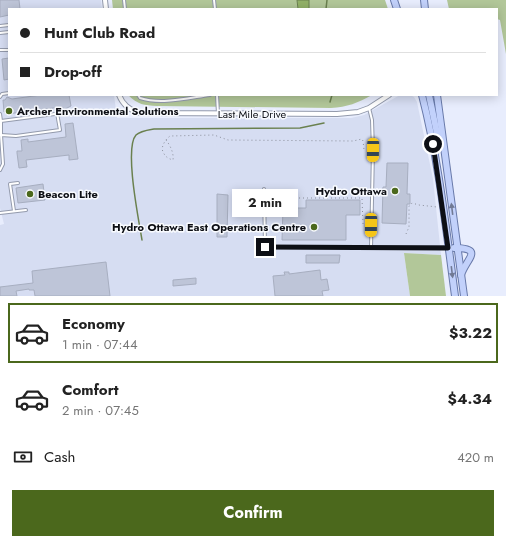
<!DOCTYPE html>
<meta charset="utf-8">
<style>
body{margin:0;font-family:Jost,sans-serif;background:#f6f6f6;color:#222;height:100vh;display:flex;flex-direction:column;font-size:15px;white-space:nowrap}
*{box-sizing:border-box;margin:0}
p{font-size:13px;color:#767676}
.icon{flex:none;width:22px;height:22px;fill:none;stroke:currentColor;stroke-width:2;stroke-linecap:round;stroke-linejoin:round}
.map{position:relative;height:296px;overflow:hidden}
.sheet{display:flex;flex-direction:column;background:#fff;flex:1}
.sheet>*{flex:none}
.top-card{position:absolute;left:8px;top:8px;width:490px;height:88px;border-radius:0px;box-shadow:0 2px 10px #0003;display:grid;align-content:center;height:88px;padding:0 12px;background:#fff}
.end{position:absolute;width:18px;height:18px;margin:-9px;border:5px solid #0d0f15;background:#fff;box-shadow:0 0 0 2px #fff}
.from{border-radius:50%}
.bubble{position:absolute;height:28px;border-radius:0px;background:#fff;box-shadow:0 2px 10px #0003;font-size:13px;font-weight:700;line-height:28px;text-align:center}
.car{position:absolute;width:12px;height:24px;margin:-12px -6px;border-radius:5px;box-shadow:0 0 3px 1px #0007;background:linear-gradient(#f5c518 24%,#345 0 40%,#f5c518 0 76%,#345 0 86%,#f5c518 0)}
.top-card b{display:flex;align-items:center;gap:14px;height:38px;font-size:15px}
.top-card b+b{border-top:1px solid #e0e0e0}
.top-card i{width:10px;height:10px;background:#222}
ul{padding:7px 0 0;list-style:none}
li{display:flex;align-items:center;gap:12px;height:60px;margin:0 8px 6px;padding:0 4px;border:2px solid transparent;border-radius:0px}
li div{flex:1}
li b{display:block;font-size:15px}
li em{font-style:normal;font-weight:700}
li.on{border-color:#4b681c}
li>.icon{width:36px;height:36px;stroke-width:1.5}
.pay{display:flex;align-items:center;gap:10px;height:44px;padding:0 12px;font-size:15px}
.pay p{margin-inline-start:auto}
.cta{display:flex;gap:8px;margin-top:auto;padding:8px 12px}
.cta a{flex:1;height:46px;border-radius:0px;background:#4b681c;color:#fff;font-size:16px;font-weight:700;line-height:46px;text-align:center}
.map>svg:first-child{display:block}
.built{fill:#d6ddf2}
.green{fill:#b2c799}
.water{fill:#92b168;stroke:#6a804f}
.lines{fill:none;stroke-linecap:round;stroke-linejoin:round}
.stream{stroke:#6a804f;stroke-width:1.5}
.building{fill:#bec5d8;stroke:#a7aec0}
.lane-casing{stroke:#939aac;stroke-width:4}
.street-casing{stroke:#939aac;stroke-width:6}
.primary-casing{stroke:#6879a9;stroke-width:8}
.path{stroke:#8b8f9b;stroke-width:1;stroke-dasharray:1 3;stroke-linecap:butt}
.lane{stroke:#fff;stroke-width:2}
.street{stroke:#fff;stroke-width:4}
.primary{stroke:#c2d1fb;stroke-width:6}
.oneway{fill:#717a94}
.route{stroke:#0d0f15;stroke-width:5}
.poi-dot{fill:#4b681c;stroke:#f9fbff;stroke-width:1.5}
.labels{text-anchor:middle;stroke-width:3;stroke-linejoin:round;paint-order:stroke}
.poi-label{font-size:11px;font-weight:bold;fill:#0d0f15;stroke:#f9fbff;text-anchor:start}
.street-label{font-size:11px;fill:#0d0f15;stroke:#f9fbff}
</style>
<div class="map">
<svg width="506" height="296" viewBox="0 0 506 296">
<rect width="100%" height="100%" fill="#e8edfd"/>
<polygon class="built" points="0,0 101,0 102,9 9,9 9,95 114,95 117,118 351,118 364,115 400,95 410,95 414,97 417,102 433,179 441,255 404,253 410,296 0,296 0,225 4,224 0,208"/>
<g class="green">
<polygon points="112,0 297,0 298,9 113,9"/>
<polygon points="309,0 385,0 388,9 309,9"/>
<polygon points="447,0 506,0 506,54 500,20 497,19 497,9 449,9"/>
<path d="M128,95H372C358,103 347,107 331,108L157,106C144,105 138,105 128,95Z"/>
<polygon points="404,253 441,255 446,296 410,296"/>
</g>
<polygon class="water" points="297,0 309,0 309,9 298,9"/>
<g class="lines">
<g class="stream">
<polyline points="326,9 327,0"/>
<polyline points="330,102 332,95"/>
<path d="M142,240C139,221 124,148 136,135C140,131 148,130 154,129L300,128L324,123"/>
</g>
</g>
<g class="building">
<polygon points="0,0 19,0 20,9 9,9 9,15 0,17"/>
<polygon points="9,58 9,79 4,80 2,59"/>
<polygon points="41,95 69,95 71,106 65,109 61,107 7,114 7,111 4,112 3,100 5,100 7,97 12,99"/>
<polygon points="73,123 78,159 69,160 69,155 26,160 27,167 19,168 17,153 17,151 22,151 21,140 28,139 28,142 66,137 65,124"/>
<polygon points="387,163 408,163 407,194 410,194 410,204 407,204 406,224 382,223 383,187 386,187"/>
<polygon points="43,184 45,200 18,203 16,188"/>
<polygon points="217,194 228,195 227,237 217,237"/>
<polygon points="306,200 360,200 360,215 346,215 346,240 282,240 283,208 306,208"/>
<polygon points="306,255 340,255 339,263 306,263"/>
<polygon points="106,262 110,296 35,296 34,290 29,290 29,289 16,291 17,296 0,296 0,287 33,283 32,271"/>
<polygon points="320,270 321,280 327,279 329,290 322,291 323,296 275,296 273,276 285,275 284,272 289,272 289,274"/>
<polygon points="196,278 196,284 173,286 173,280"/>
</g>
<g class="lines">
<g class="lane-casing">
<g id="lane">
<polyline points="124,0 125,9"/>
<polyline points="214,0 215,9"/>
<polyline points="0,26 9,25"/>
<polyline points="0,33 9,32"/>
<polyline points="0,50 9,50"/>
<path d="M138,95L140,98C161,105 188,98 210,95"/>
<polyline points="217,95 218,114"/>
<polyline points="0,97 2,94 9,93"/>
<polyline points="369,108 372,120 373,150 371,248"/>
<polyline points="0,114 1,121"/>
<polyline points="1,135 1,121 70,112"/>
<polyline points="0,170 3,164 1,135 16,136 60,130 57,113"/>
<polyline points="264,189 265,247 447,247"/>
<polyline points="14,211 10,184 18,183"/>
<polyline points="0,213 26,210"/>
</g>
</g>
<g class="street-casing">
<g id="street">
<polyline points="105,0 106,9"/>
<path d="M119,95C123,105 129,109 138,113L337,114L358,112L369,108L389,95"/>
</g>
</g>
<g class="primary-casing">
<g id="primary">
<polyline points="394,0 397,9"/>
<polyline points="424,0 425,9"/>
<path d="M422,95C439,161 446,229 455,296"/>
<polyline points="429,95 439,143"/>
<polyline points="437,95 464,296"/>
<path d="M454,248C485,248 466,259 461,275"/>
</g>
</g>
<g class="path">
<path d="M166,140C170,145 174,153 173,160C166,158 164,155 162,149C163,144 165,140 170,136L214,135L228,140L353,141L362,139L363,141L364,150"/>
<polyline points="267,198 362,198 363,224 368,224"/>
<polyline points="406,234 409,227 409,206 412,203 419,205 437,207"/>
</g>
<use href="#lane" class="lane"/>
<use href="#street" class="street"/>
<use href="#primary" class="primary"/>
</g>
<defs><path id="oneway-solid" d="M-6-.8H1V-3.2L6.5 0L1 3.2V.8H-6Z"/></defs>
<g class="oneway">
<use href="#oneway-solid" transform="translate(452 209) rotate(-97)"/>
<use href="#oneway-solid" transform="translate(452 272) rotate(83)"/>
</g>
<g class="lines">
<polyline class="route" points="265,247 448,248 433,144"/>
</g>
<g class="poi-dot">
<circle cx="9" cy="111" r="4"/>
<circle cx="395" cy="191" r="4"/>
<circle cx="30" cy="194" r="4"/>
<circle cx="314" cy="227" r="4"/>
</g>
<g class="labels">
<g class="poi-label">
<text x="17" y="115">Archer Environmental Solutions</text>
<text x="387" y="195" text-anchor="end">Hydro Ottawa</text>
<text x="38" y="198">Beacon Lite</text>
<text x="306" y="231" text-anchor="end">Hydro Ottawa East Operations Centre</text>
</g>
<g class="street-label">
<text x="252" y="118">Last Mile Drive</text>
</g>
</g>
</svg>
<i class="end from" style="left:433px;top:144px"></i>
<i class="end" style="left:265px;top:247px"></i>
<div class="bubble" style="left:232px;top:189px;width:66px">2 min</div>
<i class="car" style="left:373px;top:150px;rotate:181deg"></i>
<i class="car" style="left:371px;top:225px;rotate:181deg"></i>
<div class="top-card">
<b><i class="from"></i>Hunt Club Road</b>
<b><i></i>Drop-off</b>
</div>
</div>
<section class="sheet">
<ul>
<li class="on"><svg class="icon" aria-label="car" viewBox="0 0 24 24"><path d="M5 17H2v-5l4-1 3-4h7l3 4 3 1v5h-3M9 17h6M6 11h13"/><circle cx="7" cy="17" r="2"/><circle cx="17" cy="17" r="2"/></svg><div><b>Economy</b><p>1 min · 07:44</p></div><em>$3.22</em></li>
<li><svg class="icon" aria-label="car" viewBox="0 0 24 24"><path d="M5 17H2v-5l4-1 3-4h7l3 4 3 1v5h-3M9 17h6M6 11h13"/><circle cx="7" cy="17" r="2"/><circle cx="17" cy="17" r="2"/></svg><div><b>Comfort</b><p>2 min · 07:45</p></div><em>$4.34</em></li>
</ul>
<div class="pay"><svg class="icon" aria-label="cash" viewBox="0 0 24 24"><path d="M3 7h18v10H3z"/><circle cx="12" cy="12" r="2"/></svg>Cash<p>420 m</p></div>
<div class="cta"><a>Confirm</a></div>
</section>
